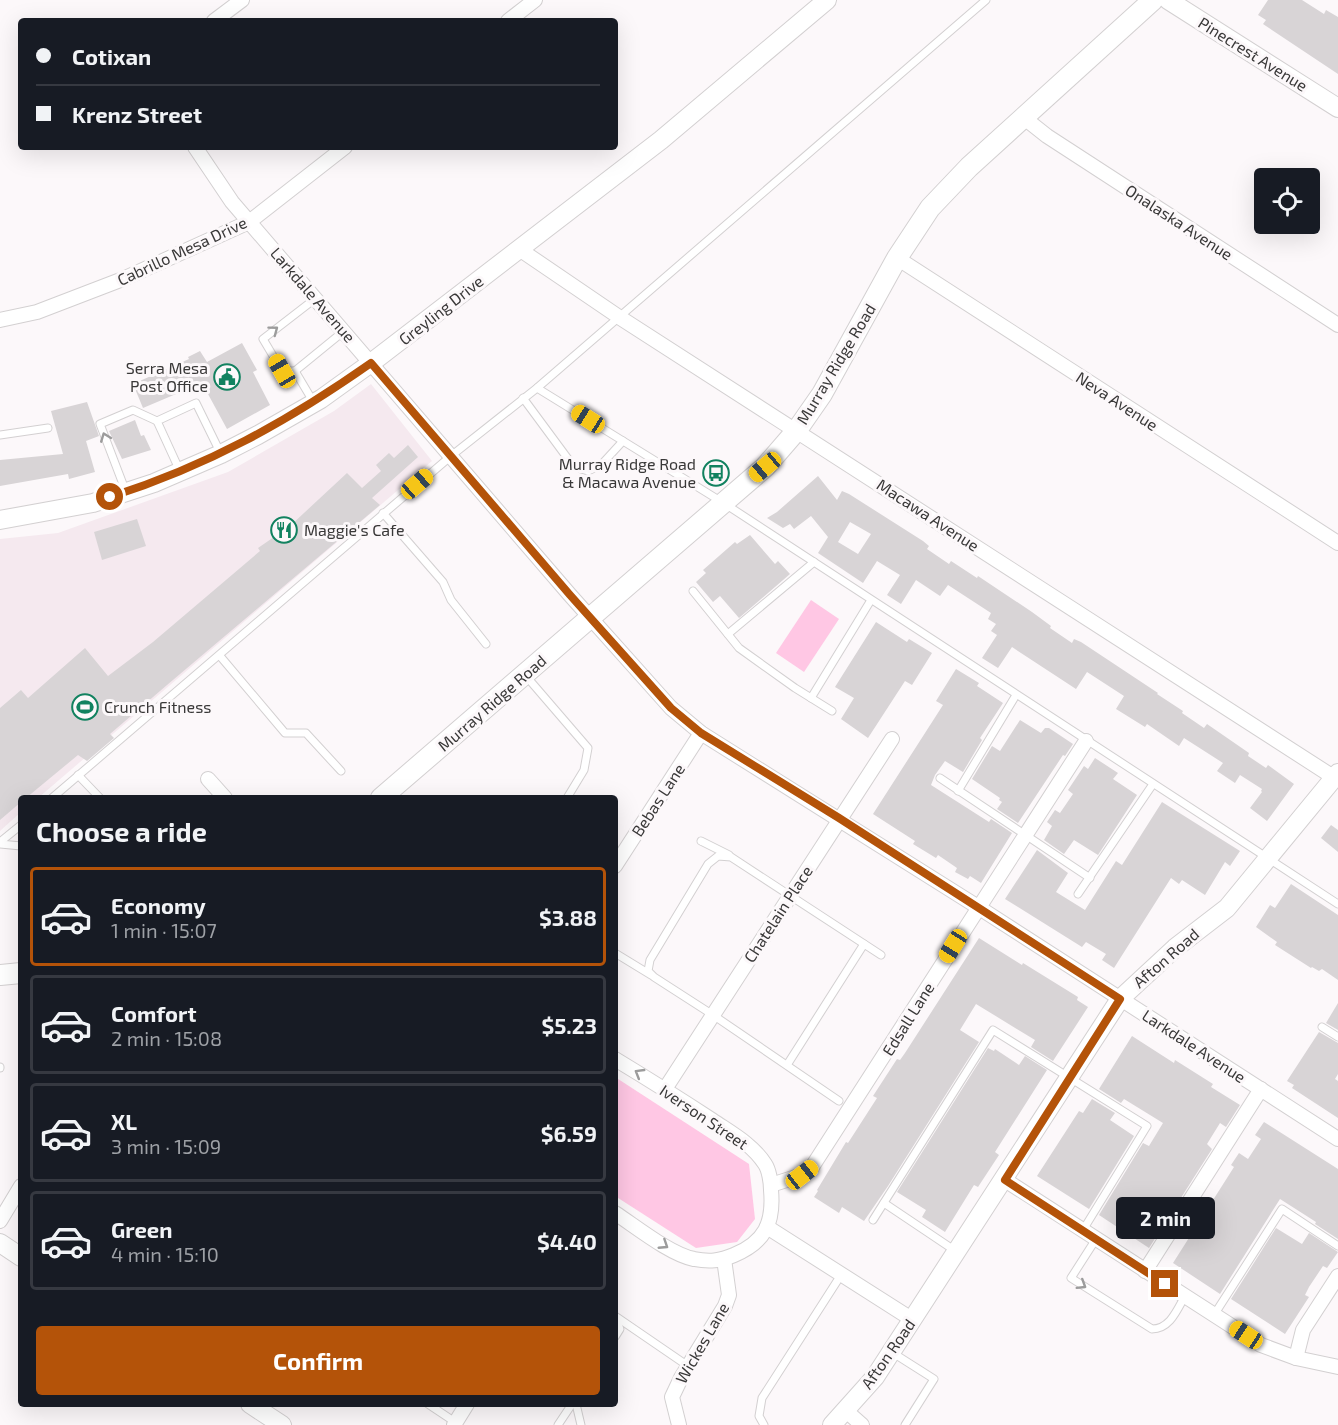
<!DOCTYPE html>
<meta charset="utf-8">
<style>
body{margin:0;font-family:"Exo 2",sans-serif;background:#242831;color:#f1f3f6;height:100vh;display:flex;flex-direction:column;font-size:22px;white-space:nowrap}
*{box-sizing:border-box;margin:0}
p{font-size:20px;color:#9ea1a6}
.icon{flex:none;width:33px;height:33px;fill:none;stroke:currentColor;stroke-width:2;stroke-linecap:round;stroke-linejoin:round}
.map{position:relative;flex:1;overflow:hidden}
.panel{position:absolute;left:18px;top:795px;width:600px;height:612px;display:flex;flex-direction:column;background:#171b24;border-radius:6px;box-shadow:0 6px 24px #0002}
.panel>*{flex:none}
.banner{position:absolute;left:18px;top:18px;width:600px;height:132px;border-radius:6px;box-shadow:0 6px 24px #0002;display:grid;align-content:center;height:132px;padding:0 18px;background:#171b24}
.fabs{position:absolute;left:1254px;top:168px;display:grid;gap:12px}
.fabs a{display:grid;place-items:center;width:66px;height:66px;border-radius:6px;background:#171b24;box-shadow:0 6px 24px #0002;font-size:30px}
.end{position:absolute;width:27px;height:27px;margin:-14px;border:8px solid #b45309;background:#fff;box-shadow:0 0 0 3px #fff}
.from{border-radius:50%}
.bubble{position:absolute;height:42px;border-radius:6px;background:#171b24;box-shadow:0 6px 24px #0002;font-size:20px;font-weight:700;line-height:42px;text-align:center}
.car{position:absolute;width:18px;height:36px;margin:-18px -9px;border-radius:8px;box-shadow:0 0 4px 2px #0007;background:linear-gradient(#f5c518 24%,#345 0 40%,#f5c518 0 76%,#345 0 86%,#f5c518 0)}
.banner b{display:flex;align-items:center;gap:21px;height:57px;font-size:22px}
.banner b+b{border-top:2px solid #363941}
.banner i{width:15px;height:15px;background:#f1f3f6}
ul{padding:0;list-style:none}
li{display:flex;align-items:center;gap:18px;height:99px;margin:0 12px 9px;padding:0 6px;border:3px solid #363941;border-radius:6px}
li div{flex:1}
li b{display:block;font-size:22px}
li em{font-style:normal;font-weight:700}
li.active{border-color:#b45309}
li>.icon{width:54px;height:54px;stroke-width:1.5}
h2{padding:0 18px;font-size:27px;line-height:72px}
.action{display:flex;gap:12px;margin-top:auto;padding:12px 18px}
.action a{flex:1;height:69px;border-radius:6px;background:#b45309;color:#fff;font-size:24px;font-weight:700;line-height:69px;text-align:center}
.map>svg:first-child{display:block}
.built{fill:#f5e9ef}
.green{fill:#ffc7e4}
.building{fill:#d8d4d6;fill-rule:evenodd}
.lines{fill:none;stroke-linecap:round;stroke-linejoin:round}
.service-casing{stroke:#d3d0d1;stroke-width:9}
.minor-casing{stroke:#d3d0d1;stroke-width:16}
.tertiary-casing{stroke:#d3d0d1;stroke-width:20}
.secondary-casing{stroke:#d3d0d1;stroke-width:22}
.service{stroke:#fff;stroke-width:7}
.minor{stroke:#fff;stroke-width:14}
.tertiary{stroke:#fff;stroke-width:18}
.secondary{stroke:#fff;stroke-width:20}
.oneway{stroke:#9c9c9c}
.route{stroke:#b45309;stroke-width:8}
.labels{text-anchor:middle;stroke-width:6;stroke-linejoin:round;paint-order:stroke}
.street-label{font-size:16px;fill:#393838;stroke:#fcf8fa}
.poi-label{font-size:16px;fill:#393838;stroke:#fcf8fa;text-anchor:end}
</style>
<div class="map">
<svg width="1338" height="1425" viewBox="0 0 1338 1425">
<rect width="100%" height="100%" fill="#fcf8fa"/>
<polygon class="built" points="371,384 432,461 38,798 21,798 21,812 0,831 0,539 58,533 228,472 334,411"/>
<g class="green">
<polygon points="811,600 839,619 804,672 776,653"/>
<polygon points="615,1077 749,1164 755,1219 737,1242 696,1248 615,1196"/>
</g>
<g class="building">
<polygon points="1268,0 1302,0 1324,14 1326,10 1338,17 1338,74 1263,24 1266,20 1258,15"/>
<polygon points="242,343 257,370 253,372 270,405 227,429 202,383 143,408 133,384 189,359 188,357 200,351 207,362"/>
<polygon points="87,402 99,436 86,441 95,472 69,479 68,474 0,486 0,460 63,454 51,411"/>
<polygon points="135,420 141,436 144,435 151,450 122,459 109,431"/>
<polygon points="408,445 418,457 372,498 380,505 167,685 110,734 114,738 87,761 78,755 26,798 21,798 21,802 0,820 0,708 21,690 28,698 85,648 108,676 153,642 260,551 258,548 290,526 347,473 362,488 381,471 376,465 389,453 394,458"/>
<path d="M818,476L837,500L842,491L849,494L923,541L929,546L927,549L949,564L951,561L977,578L978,576L1032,612L1051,626L1050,628L1072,643L1074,639L1081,642L1158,693L1157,694L1183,711L1182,713L1204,728L1207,724L1249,753L1248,756L1266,768L1268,765L1294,784L1267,821L1250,808L1262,792L1261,791L1262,789L1240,775L1235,783L1217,771L1223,763L1184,738L1179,746L1147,724L1145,727L1116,709L1124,696L1087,672L1076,689L1012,647L998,668L982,658L997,635L991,631L996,624L988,619L991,613L948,585L940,596L916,580L901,604L887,595L900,575L877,561L863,583L818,553L828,537L811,516L794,529L790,524L783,528L767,518L777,512ZM850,522L871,534L858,554L838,542Z"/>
<polygon points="137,519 146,546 102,560 94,532"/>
<polygon points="750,535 775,564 778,561 790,574 739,618 720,596 713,602 696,582 706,573 703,570 735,542 737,544"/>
<polygon points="876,622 907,642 909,639 932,653 912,685 905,681 868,738 841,719 854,698 835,687"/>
<polygon points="956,669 979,683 977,686 1003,703 980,738 982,740 963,772 945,761 935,775 931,785 989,822 991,819 1012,833 981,883 970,876 968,879 955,872 957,868 938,855 936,858 913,844 915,841 873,814 943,705 936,701"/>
<polygon points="1020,720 1041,733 1045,728 1049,728 1073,744 1065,756 1063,755 1018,823 997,809 1002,802 999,800 1000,798 972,779 992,746 1000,751"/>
<polygon points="1095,758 1118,773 1113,779 1137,795 1098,855 1074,840 1064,854 1044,840 1052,826 1047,822 1055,810 1060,813 1073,794 1068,790 1084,766 1088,769"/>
<polygon points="1162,802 1240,851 1230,866 1225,862 1205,895 1182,880 1179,884 1171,878 1114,968 1102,960 1106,954 1086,942 1082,947 1005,899 1037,850 1068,873 1056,892 1085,910 1116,861 1122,865"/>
<polygon points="1331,825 1338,830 1338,852 1321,838"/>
<polygon points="1291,884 1338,915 1338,980 1322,969 1319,971 1312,967 1311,968 1275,945 1277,942 1256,927 1270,905 1275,908"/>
<polygon points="979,938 1022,965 1023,963 1078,997 1077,1000 1088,1007 1053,1061 1031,1047 1035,1040 976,1004 960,1030 979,1042 888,1186 864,1221 842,1207 839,1213 814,1197 818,1191 817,1190 846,1142 848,1143 877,1098 873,1096 897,1059 900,1060 905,1053"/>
<polygon points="1338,1003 1338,1030 1326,1023"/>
<polygon points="1319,1032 1338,1043 1338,1074 1335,1079 1338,1081 1338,1118 1292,1088 1294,1085 1287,1081"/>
<polygon points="1132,1036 1174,1063 1175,1060 1213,1084 1211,1087 1240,1105 1226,1127 1220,1123 1207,1144 1212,1149 1149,1248 1099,1215 1143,1143 1149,1146 1163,1123 1124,1099 1121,1103 1099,1089"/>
<polygon points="988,1048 994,1051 995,1049 1019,1065 1025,1056 1047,1070 995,1152 999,1155 978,1187 974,1185 945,1232 922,1217 926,1210 897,1192"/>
<polygon points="1092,1099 1115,1113 1110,1120 1134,1136 1089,1209 1037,1176 1079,1111 1083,1113"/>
<polygon points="1264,1122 1338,1169 1338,1239 1315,1224 1316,1222 1280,1199 1220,1294 1173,1263 1234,1167 1231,1165 1239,1153 1248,1159 1261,1139 1255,1135"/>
<polygon points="1276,1228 1302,1244 1309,1233 1338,1252 1327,1268 1323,1266 1309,1287 1305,1295 1309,1297 1285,1334 1231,1299"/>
</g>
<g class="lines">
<g class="service-casing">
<g id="service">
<polyline points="295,371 344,331"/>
<polyline points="537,388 722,502 1338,904"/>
<polyline points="523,398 574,467 588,471 601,465 623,441"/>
<polyline points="314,403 295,371 282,371 263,339 316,298"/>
<polyline points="0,435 48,428"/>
<polyline points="179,469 157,421 196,403 220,452"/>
<polyline points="126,492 100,424 133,410 157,421"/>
<polyline points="383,513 443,582 451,600 486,644"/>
<polyline points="693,591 739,648 795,688 832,711"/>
<polyline points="728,634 814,562"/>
<polyline points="220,656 285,733 306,733 341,771"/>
<polyline points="526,676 588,748 584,770 567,798"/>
<polyline points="811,698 871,600"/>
<polyline points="78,775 100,798"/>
<polyline points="940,778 1090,878"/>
<polyline points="958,791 1016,695"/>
<polyline points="52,798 451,456 537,388 986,0"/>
<polyline points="701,841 729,855"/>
<polyline points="0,842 21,825"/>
<polyline points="0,844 21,846"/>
<polyline points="1078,894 1153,784"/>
<polyline points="615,953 651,975"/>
<polyline points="1322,1027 1338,1037"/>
<polyline points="787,1065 864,944"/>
<polyline points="0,1067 0,1068"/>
<polyline points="839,1101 713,1015 654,977 648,971 650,960 708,864 718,856 731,857 881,955"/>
<polyline points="884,1203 957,1252"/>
<polyline points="873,1220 993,1030 1147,1126 1083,1230"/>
<path d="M1096,1239L1071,1278L1152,1329C1170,1329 1177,1310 1185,1296"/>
<polyline points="1214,1315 1282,1209 1338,1246"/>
<polyline points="615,1316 688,1366"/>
<polyline points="615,1317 620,1329 615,1337"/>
<polyline points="893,1353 934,1379 905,1425"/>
<polyline points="428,1404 455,1422"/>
<polyline points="576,1404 581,1425"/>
<polyline points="558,1425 572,1404"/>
<polyline points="764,1425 759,1416 762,1398 841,1275"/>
</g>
</g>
<g class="minor-casing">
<g id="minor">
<polyline points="214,21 242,0"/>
<polyline points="508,21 535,0"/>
<polyline points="1023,117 1047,136 1338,325"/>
<polyline points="195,147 232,202 570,595 671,708 701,733 978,907 1338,1139"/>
<polyline points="519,249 619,317 1338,780"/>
<polyline points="897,258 1338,543"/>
<polyline points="0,320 37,312 123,279 249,222 345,147"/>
<polyline points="208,779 225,798"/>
<polyline points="615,866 701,733"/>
<path d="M615,1059C648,1079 680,1099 712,1120C731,1133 752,1144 765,1164C769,1170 771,1182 771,1190C774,1223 765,1242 734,1255C720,1261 709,1262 694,1259C671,1255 635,1226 615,1213"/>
<polyline points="665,1089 892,739"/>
<polyline points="1005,1180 1261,1345 1296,1358 1338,1367"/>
<polyline points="771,1185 802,1175 812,1167 1086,741"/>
<polyline points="0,1221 21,1186"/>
<polyline points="767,1227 913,1320"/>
<polyline points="1145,1271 1261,1089"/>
<polyline points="1296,1358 1303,1330 1338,1276"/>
<polyline points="845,1410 862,1425"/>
<polyline points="454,1425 467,1404"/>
<polyline points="679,1425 672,1397 681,1378 725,1306 729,1295 724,1259"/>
</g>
</g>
<g class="tertiary-casing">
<g id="tertiary">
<polyline points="1168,0 1338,108"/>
<polyline points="0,520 93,503 154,483 221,454 258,435 321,399 371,363 661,140 827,0"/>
<polyline points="0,1243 21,1257"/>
<polyline points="250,1404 282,1425"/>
<polyline points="832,1425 875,1377 1120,999 1175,948 1227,908 1338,773"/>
</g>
</g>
<g class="secondary-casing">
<g id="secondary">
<polyline points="381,798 765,467 797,430 822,394 897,258 930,208 969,167 1153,0"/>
<polyline points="0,975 21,973"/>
</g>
</g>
<use href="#service" class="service"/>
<use href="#minor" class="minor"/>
<use href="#tertiary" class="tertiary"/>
<use href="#secondary" class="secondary"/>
</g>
<defs><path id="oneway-chevron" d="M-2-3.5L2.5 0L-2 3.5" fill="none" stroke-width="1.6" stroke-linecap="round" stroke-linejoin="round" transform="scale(1.5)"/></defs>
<g class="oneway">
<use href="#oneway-chevron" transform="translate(274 330) rotate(-37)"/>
<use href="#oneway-chevron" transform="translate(105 437) rotate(-111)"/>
<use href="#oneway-chevron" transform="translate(639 1073) rotate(-149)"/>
<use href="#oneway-chevron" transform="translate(664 1245) rotate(33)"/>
<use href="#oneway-chevron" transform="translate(1082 1285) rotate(32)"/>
</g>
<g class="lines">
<path class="route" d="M110,497C207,466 287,422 371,363L570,595L671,708L701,733L839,818L1120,999L1005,1180L1165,1284"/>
</g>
<defs>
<g id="civic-ring" transform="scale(1.35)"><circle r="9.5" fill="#fcf8fa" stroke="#128260" stroke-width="1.5"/><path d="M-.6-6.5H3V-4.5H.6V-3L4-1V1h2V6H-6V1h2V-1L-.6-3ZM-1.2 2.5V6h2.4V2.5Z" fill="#128260"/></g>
<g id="bus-ring" transform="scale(1.35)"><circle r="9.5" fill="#fcf8fa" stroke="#128260" stroke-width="1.5"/><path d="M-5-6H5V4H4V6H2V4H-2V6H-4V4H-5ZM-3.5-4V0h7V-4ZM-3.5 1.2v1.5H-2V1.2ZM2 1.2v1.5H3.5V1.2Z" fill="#128260"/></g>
<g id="restaurant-ring" transform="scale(1.35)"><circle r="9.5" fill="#fcf8fa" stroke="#128260" stroke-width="1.5"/><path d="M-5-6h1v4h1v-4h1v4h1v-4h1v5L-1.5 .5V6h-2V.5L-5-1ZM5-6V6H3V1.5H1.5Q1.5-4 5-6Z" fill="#128260"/></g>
<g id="stadium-ring" transform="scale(1.35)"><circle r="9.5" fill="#fcf8fa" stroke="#128260" stroke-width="1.5"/><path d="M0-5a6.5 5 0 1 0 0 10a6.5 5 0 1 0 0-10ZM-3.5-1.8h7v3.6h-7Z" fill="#128260"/></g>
</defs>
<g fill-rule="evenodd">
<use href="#civic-ring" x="227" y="377"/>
<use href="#bus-ring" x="716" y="473"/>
<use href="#restaurant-ring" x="284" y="530"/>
<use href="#stadium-ring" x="85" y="707"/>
</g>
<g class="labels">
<g class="street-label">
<text transform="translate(1253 54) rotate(32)" y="6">Pinecrest Avenue</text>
<text transform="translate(1179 222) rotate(33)" y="6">Onalaska Avenue</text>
<text transform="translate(182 251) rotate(-25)" y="6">Cabrillo Mesa Drive</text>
<text transform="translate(313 295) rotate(49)" y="6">Larkdale Avenue</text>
<text transform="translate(441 310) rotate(-38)" y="6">Greyling Drive</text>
<text transform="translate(836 364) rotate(-59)" y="6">Murray Ridge Road</text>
<text transform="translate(1117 401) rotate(33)" y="6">Neva Avenue</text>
<text transform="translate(928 515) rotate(33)" y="6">Macawa Avenue</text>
<text transform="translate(492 703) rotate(-41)" y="6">Murray Ridge Road</text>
<text transform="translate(658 800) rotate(-57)" y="6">Bebas Lane</text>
<text transform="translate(778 914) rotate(-57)" y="6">Chatelain Place</text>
<text transform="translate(1166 958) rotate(-41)" y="6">Afton Road</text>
<text transform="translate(908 1019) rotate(-58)" y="6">Edsall Lane</text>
<text transform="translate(1194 1046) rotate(33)" y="6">Larkdale Avenue</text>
<text transform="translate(704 1117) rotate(34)" y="6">Iverson Street</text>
<text transform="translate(702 1343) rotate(-60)" y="6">Wickes Lane</text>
<text transform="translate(888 1354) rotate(-55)" y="6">Afton Road</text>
</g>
<g class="poi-label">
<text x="208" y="374">Serra Mesa<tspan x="208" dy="18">Post Office</tspan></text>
<text x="696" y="470">Murray Ridge Road<tspan x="696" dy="18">&amp; Macawa Avenue</tspan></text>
<text x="304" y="536" text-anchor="start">Maggie's Cafe</text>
<text x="104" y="713" text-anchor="start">Crunch Fitness</text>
</g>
</g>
</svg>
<div class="fabs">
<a><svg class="icon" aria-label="locate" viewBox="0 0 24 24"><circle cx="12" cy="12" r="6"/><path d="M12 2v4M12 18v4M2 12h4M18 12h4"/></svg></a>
</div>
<i class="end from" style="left:110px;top:497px"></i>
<i class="end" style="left:1165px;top:1284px"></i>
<div class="bubble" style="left:1116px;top:1197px;width:99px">2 min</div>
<i class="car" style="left:282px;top:371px;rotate:330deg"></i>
<i class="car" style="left:588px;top:419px;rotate:302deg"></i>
<i class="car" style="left:765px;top:467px;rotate:230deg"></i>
<i class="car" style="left:417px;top:484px;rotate:49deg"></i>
<i class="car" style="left:953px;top:946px;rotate:212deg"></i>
<i class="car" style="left:802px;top:1175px;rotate:52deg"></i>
<i class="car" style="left:1246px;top:1335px;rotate:303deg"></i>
<div class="banner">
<b><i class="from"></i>Cotixan</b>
<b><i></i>Krenz Street</b>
</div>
<section class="panel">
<h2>Choose a ride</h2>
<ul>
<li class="active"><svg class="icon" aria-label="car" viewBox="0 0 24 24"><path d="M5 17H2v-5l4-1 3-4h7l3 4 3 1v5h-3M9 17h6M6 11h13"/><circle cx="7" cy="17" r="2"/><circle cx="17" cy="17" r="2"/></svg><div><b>Economy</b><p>1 min · 15:07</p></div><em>$3.88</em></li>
<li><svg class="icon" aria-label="car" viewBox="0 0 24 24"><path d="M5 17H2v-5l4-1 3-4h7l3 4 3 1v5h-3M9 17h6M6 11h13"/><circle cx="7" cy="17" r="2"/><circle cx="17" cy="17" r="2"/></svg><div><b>Comfort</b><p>2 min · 15:08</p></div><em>$5.23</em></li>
<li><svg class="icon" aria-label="car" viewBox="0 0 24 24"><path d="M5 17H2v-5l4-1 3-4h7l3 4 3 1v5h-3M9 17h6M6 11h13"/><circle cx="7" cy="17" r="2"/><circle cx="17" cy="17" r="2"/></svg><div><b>XL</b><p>3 min · 15:09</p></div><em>$6.59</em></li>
<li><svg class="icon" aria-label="car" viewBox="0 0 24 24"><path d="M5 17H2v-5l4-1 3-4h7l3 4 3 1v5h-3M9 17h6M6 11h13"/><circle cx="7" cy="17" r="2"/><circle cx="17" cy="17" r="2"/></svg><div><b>Green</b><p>4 min · 15:10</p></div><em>$4.40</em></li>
</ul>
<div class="action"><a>Confirm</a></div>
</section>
</div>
